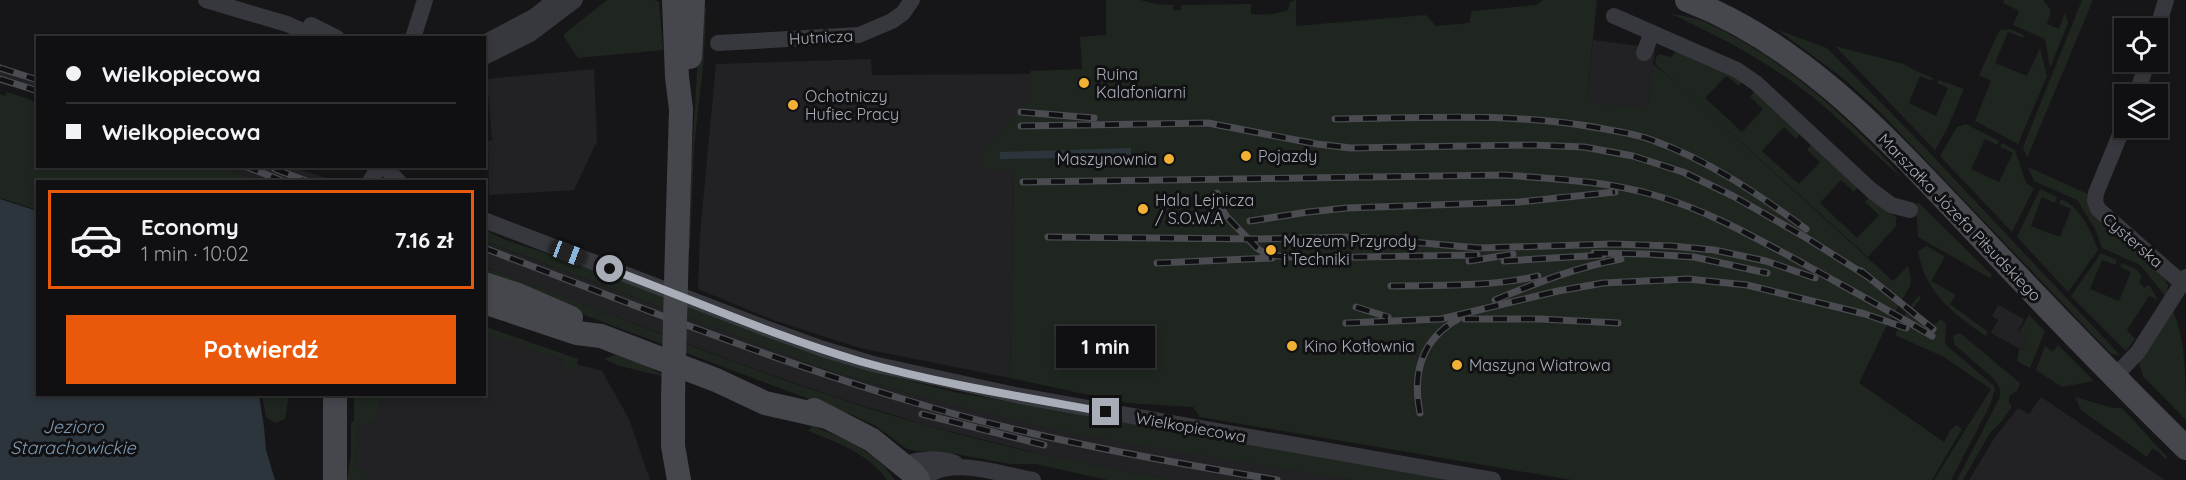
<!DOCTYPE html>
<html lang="pl">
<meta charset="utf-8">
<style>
body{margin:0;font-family:Quicksand,sans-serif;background:#19191b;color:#f1f3f6;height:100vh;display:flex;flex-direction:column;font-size:22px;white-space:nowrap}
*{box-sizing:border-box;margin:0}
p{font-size:20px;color:#9c9d9f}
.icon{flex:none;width:33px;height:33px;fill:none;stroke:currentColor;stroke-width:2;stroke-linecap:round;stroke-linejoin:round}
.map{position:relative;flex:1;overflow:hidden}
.panel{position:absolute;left:36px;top:180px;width:450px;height:216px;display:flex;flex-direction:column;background:#101012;border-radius:0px;box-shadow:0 3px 9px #0003,0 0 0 2px #303032}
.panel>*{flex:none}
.guide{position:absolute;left:36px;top:36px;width:450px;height:132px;border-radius:0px;box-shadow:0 3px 9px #0003,0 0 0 2px #303032;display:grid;align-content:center;height:132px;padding:0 30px;background:#101012}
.fabs{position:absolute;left:2114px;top:18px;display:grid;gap:12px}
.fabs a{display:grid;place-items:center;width:54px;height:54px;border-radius:0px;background:#101012;box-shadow:0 3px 9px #0003,0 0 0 2px #303032;font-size:30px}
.end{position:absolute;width:27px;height:27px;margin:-14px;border:8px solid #a8adb8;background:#111;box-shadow:0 0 0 3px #111}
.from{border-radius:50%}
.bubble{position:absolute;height:42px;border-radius:0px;background:#101012;box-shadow:0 3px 9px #0003,0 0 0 2px #303032;font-size:20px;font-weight:700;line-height:42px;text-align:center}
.car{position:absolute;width:18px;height:36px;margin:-18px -9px;border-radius:8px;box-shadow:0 0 4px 2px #0007;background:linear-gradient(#222 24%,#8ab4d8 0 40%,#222 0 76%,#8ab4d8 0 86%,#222 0)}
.guide b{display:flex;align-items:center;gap:21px;height:57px;font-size:22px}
.guide b+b{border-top:2px solid #303032}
.guide i{width:15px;height:15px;background:#f1f3f6}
ul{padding:10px 0 0;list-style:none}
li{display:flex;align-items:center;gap:18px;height:99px;margin:0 12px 9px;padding:0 18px;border:3px solid #303032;border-radius:0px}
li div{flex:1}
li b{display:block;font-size:22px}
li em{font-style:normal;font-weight:700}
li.selected{border-color:#ea580c}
li>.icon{width:54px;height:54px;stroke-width:1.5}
.primary-button{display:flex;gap:12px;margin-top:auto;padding:12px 30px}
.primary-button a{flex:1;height:69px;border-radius:0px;background:#ea580c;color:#fff;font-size:24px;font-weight:700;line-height:69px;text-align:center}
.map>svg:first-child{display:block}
.built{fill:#222225}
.green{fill:#1e261f}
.water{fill:#2c353c}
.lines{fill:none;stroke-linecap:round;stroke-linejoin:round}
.street{stroke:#37383d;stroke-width:16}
.secondary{stroke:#45474d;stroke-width:24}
.rail-casing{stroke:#4a4c52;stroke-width:7}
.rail{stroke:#111113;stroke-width:4.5;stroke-dasharray:14;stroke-linecap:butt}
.secondary-bridge{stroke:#45474d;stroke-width:24}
.route{stroke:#a8adb8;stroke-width:8}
.poi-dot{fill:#f2b134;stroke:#111113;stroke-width:2}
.labels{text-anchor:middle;stroke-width:6;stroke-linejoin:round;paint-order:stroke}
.street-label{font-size:16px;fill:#a8adb8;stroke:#111113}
.poi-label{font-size:16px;fill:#a8adb8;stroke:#111113;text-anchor:start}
.water-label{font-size:18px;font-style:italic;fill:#7f9bb3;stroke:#111113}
</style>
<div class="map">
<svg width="2186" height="480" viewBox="0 0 2186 480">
<rect width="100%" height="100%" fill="#161618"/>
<g class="built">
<polygon points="1593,40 1655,48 1648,111 1586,104"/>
<polygon points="871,59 872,75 1030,74 1030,101 981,151 1014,170 1010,378 860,348 773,320 698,289 700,234 716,64"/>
<polygon points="0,64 37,77 37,94 0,82"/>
<polygon points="594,69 597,141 574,190 489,195 488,141 492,140 487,79"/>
<polygon points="222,167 291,167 336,181 262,181"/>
<polygon points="484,241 830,371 929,399 1256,464 1353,480 1173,480 1065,460 929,426 832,396 738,363 485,267"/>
<polygon points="1998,305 2024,319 2018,331 2028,337 2022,350 1991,333 1998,320 1992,316"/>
<polygon points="485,332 565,361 602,371 629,419 650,480 365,480 365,470 355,469 357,424 368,424 374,421 384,395 484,394"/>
<polygon points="2041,397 2165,480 1969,480 1995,437 2018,408 2029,414"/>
</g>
<g class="green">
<polygon points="607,0 655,0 659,2 663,50 578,58 564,37 564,34"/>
<path d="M1106,0H1140L1157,4L1173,5V10H1181V5L1251,4V14C1264,15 1276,15 1288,10L1290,2L1296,0V26L1426,15L1436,26L1469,23L1472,11L1536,5L1543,0H1597L1587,94L1589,99L1594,103L1641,108L1649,103L1653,64L1676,83L1656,65L1655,59L1659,54L1671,57L1684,42L1744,80L1739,86L1726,76L1705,98L1742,132L1763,109L1750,97L1756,90L1802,132L1796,139L1784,127L1762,151L1799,184L1820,162L1807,150L1813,143L1859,186L1854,192L1841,180L1820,203L1857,238L1879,215L1865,202L1870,197L1896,217V226L1868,257L1678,85L1893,281L1908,266L1911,278L1910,286L1886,327L1859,383L1944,442L1951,429L1957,425L1962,429L1932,480H1572L1200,417L1193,407L1126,403L1010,378L1014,170L982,169L981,150L1030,101V71L1082,69L1080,37L1106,35Z"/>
<polygon points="2004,0 2043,0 2051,10 2047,24 2059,29 2065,12 2068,23 2050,68 2045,39 2013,25 2019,11 2003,3"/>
<polygon points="2082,0 2093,0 2027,158 2023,147"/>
<path d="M699,7H706L704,58L694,147L690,249H686C690,168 698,88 699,7Z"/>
<path d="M1669,13C1681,16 1694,17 1705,22C1766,49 1821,94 1868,141C1879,153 1892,165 1902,178C1874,154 1848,127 1820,103C1775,66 1722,37 1669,13Z"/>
<polygon points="2010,29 2024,35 2023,38 2008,32 1995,63 2027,76 2040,48 2047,76 2018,144 1975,121 1991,81 1979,75 1997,35 2000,30"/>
<polygon points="1778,30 1827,48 1910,132 2120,355 2111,354 1878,110 1844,79"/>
<polygon points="1835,46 1904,64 1918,72 1933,78 1932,81 1920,76 1909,103 1936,116 1948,88 1937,83 1939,80 1964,89 1947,129 1935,150"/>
<polygon points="7,92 31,100 37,105 38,166 222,167 262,181 38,182 37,210 0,198 0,94 5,96"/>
<polygon points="1966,124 1999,141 1997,145 1985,139 1971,169 1999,182 2013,153 2000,147 2002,143 2015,150 2026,183 2034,188 2012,232 1940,156 1957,127"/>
<polygon points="2028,167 2088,194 2164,276 2168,286 2166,297 2140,265 2102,248 2095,229 2077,200 2034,181"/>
<path d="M2040,189L2057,197L2055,203L2042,197L2031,226L2060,237L2071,209L2059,204L2061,199C2081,208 2091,230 2098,250L2068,292L2017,237Z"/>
<polygon points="1919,203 1992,275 1990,278 1918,237 1916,205"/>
<polygon points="484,229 503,239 567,260 853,366 954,392 1451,480 1353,480 1159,449 1030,424 929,399 830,371 485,241"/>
<path d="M1927,246L1945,257L1931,281L1956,295L1950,304L1988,332L1986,336C1954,315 1924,291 1918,251Z"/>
<polygon points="2101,253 2117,260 2115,265 2102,260 2090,289 2119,301 2131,272 2120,267 2122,263 2136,269 2142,276 2139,282 2144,288 2149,285 2158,300 2149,296 2127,330 2135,339 2126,351 2071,296"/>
<path d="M484,267C632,321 777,384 929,426C1009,449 1091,465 1173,480H1108L1035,464H1011L944,452L917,451L907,449L876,426L852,415L485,278Z"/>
<polygon points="1919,295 1921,298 1913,308 1932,327 1941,319 1946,324 1945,341 1947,346 1993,385 1995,389 1990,405 1951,480 1934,480 1991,389 1944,357 1895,335 1907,311"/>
<path d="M2173,312C2186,337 2186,388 2186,420L2143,376L2139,363Z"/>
<polygon points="2029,315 2045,331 2030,368 2017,361 2019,349 2022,350 2028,337 2019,332"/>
<polygon points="484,326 578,359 577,364 568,371 562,371 565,361 485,332"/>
<path d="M1957,334H1961L2020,383L2017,391L2009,396V403L2012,406L2002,421L1990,433L1963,480H1957L2000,397C2001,389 1999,385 1994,379L1955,345L1953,337Z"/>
<polygon points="2058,345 2094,381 2062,387 2036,370 2045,346 2053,352"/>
<polygon points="617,354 631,358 669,378 620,366 604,359"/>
<polygon points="262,395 289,395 285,419 275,423 266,417"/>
<polygon points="354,395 384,395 374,421 368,424 357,424 355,469 365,470 365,480 347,480 351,455 351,423 354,421"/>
<polygon points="2075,397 2113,408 2122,408 2168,458 2165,459 2159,452 2152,449 2147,457 2081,410"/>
<path d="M813,426C844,439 876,451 895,480H887C869,454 837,442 808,431Z"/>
</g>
<g class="water">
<polygon points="1131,148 1131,157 1000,159 1000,152"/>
<polygon points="0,199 37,211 38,394 259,395 264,427 266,450 275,480 0,480"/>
</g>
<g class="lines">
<g class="street">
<polyline points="206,0 287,24 319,38"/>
<polyline points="1614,16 1737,70 1756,83 1871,190 1891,205 1910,210"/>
<polyline points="311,25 337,38"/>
<polyline points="2157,30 2166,0"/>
<polyline points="413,38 425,0"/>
<polyline points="484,43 535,16 555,0"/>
<polyline points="718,43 859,35 892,21 903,13 912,0"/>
<polyline points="1644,53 1652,33"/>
<polyline points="484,57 530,34 575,0"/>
<polyline points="2137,94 2147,62"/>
<polyline points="2124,125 2096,193 2095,201 2098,209 2182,283"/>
<polyline points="384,166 399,182"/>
<polyline points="370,182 379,166"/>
<polyline points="484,220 765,328 823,349 873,364 1020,396 1493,480"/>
<polyline points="2115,376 2138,352 2186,277"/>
<path d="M903,465C921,458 937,457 955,463"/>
<path d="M923,480C947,454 1002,475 1033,480"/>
</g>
<g class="secondary">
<polyline points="674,0 677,77 681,109 677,245"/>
<path d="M1687,0C1812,48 1899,152 1990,247C2054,315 2119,382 2186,448"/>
<polyline points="690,57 693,0"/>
<polyline points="484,284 518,295 571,318"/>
<polyline points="484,302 577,333 601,336 716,380 765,403 827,417"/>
<polyline points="335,394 335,480"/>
<polyline points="673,397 673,446 679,480"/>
<polyline points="814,410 872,440 914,474 918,480"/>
</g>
<g class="rail-casing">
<g id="rail">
<polyline points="0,68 38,80"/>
<polyline points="0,79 38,91"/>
<polyline points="1021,112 1094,118"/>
<path d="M1335,119C1423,118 1512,112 1599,128C1616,131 1636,134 1652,140C1708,160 1758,194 1806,229"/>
<polyline points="1021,126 1208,123 1317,144 1351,148 1532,145 1584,147 1633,156 1683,172 1733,196 1805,237 1867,276"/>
<polyline points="245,166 285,182"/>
<polyline points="275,169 309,182"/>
<path d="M1023,182L1505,175C1555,179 1606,181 1654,195C1707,210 1756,238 1804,264C1847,288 1890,311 1932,336"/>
<polyline points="1217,193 1221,207 1226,216 1257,248 1267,255 1302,258 1477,255"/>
<polyline points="1250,221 1308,212 1347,208 1519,202 1615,192"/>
<polyline points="1048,237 1257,239 1356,237 1479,248 1612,244 1672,246 1714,250 1766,261 1815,278"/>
<path d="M484,248C624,301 763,357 906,400C1027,437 1152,459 1277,480"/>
<polyline points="1594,253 1646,254 1694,257 1767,273"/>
<polyline points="1469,261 1513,254"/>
<polyline points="1504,261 1603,255"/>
<polyline points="1157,263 1272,258"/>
<polyline points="1861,271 1933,329"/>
<path d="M1391,286C1440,285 1490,287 1538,276"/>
<path d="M1495,300C1536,283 1577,267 1621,259"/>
<polyline points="1356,307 1388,317"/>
<polyline points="1465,319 1540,319 1618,323"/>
<polyline points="1346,323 1441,319 1558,291 1603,283 1688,279 1747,285 1865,314 1906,328"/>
<path d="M1420,413C1412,373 1421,340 1458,319"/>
<polyline points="922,414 1044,445"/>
</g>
</g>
<use href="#rail" class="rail"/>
<polyline class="secondary-bridge" points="673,397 677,245"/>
</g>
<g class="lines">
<path class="route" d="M610,269C693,300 774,336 859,361C940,384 1023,397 1106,412"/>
</g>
<g class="poi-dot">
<circle cx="1084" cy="83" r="6"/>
<circle cx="793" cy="105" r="6"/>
<circle cx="1246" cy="156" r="6"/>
<circle cx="1169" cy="159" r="6"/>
<circle cx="1143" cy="209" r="6"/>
<circle cx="1271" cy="250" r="6"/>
<circle cx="1292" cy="346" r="6"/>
<circle cx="1457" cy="365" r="6"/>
</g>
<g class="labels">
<g class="street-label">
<text transform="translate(821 37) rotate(-3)" y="6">Hutnicza</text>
<text transform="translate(1960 217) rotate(46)" y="6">Marszałka Józefa Piłsudskiego</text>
<text transform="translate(2133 240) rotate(41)" y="6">Cysterska</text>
<text transform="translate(1191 427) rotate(10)" y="6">Wielkopiecowa</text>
</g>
<g class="poi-label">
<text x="1096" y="80">Ruina<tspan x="1096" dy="18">Kalafoniarni</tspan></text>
<text x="805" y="102">Ochotniczy<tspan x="805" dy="18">Hufiec Pracy</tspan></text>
<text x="1258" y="162">Pojazdy</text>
<text x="1157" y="165" text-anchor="end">Maszynownia</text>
<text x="1155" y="206">Hala Lejnicza<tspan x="1155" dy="18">/ S.O.W.A</tspan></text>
<text x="1283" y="247">Muzeum Przyrody<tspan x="1283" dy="18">i Techniki</tspan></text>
<text x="1304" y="352">Kino Kotłownia</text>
<text x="1469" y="371">Maszyna Wiatrowa</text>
</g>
<g class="water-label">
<text x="73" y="433">Jezioro<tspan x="73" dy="21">Starachowickie</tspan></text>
</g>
</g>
</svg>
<div class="fabs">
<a><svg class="icon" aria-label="locate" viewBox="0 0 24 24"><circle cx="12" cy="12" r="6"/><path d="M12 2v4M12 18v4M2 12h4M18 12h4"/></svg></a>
<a><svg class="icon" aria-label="layers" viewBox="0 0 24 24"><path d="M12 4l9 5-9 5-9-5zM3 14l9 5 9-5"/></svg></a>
</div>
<i class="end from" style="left:610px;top:269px"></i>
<i class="end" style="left:1106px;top:412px"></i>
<div class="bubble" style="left:1056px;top:326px;width:99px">1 min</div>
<i class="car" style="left:568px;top:253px;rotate:111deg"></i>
<div class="guide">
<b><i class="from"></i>Wielkopiecowa</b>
<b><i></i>Wielkopiecowa</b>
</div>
<section class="panel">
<ul>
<li class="selected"><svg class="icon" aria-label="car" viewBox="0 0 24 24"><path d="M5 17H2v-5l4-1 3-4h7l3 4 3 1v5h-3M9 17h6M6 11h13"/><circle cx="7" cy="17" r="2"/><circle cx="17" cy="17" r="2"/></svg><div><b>Economy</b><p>1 min · 10:02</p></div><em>7.16 zł</em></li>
</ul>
<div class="primary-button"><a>Potwierdź</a></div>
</section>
</div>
